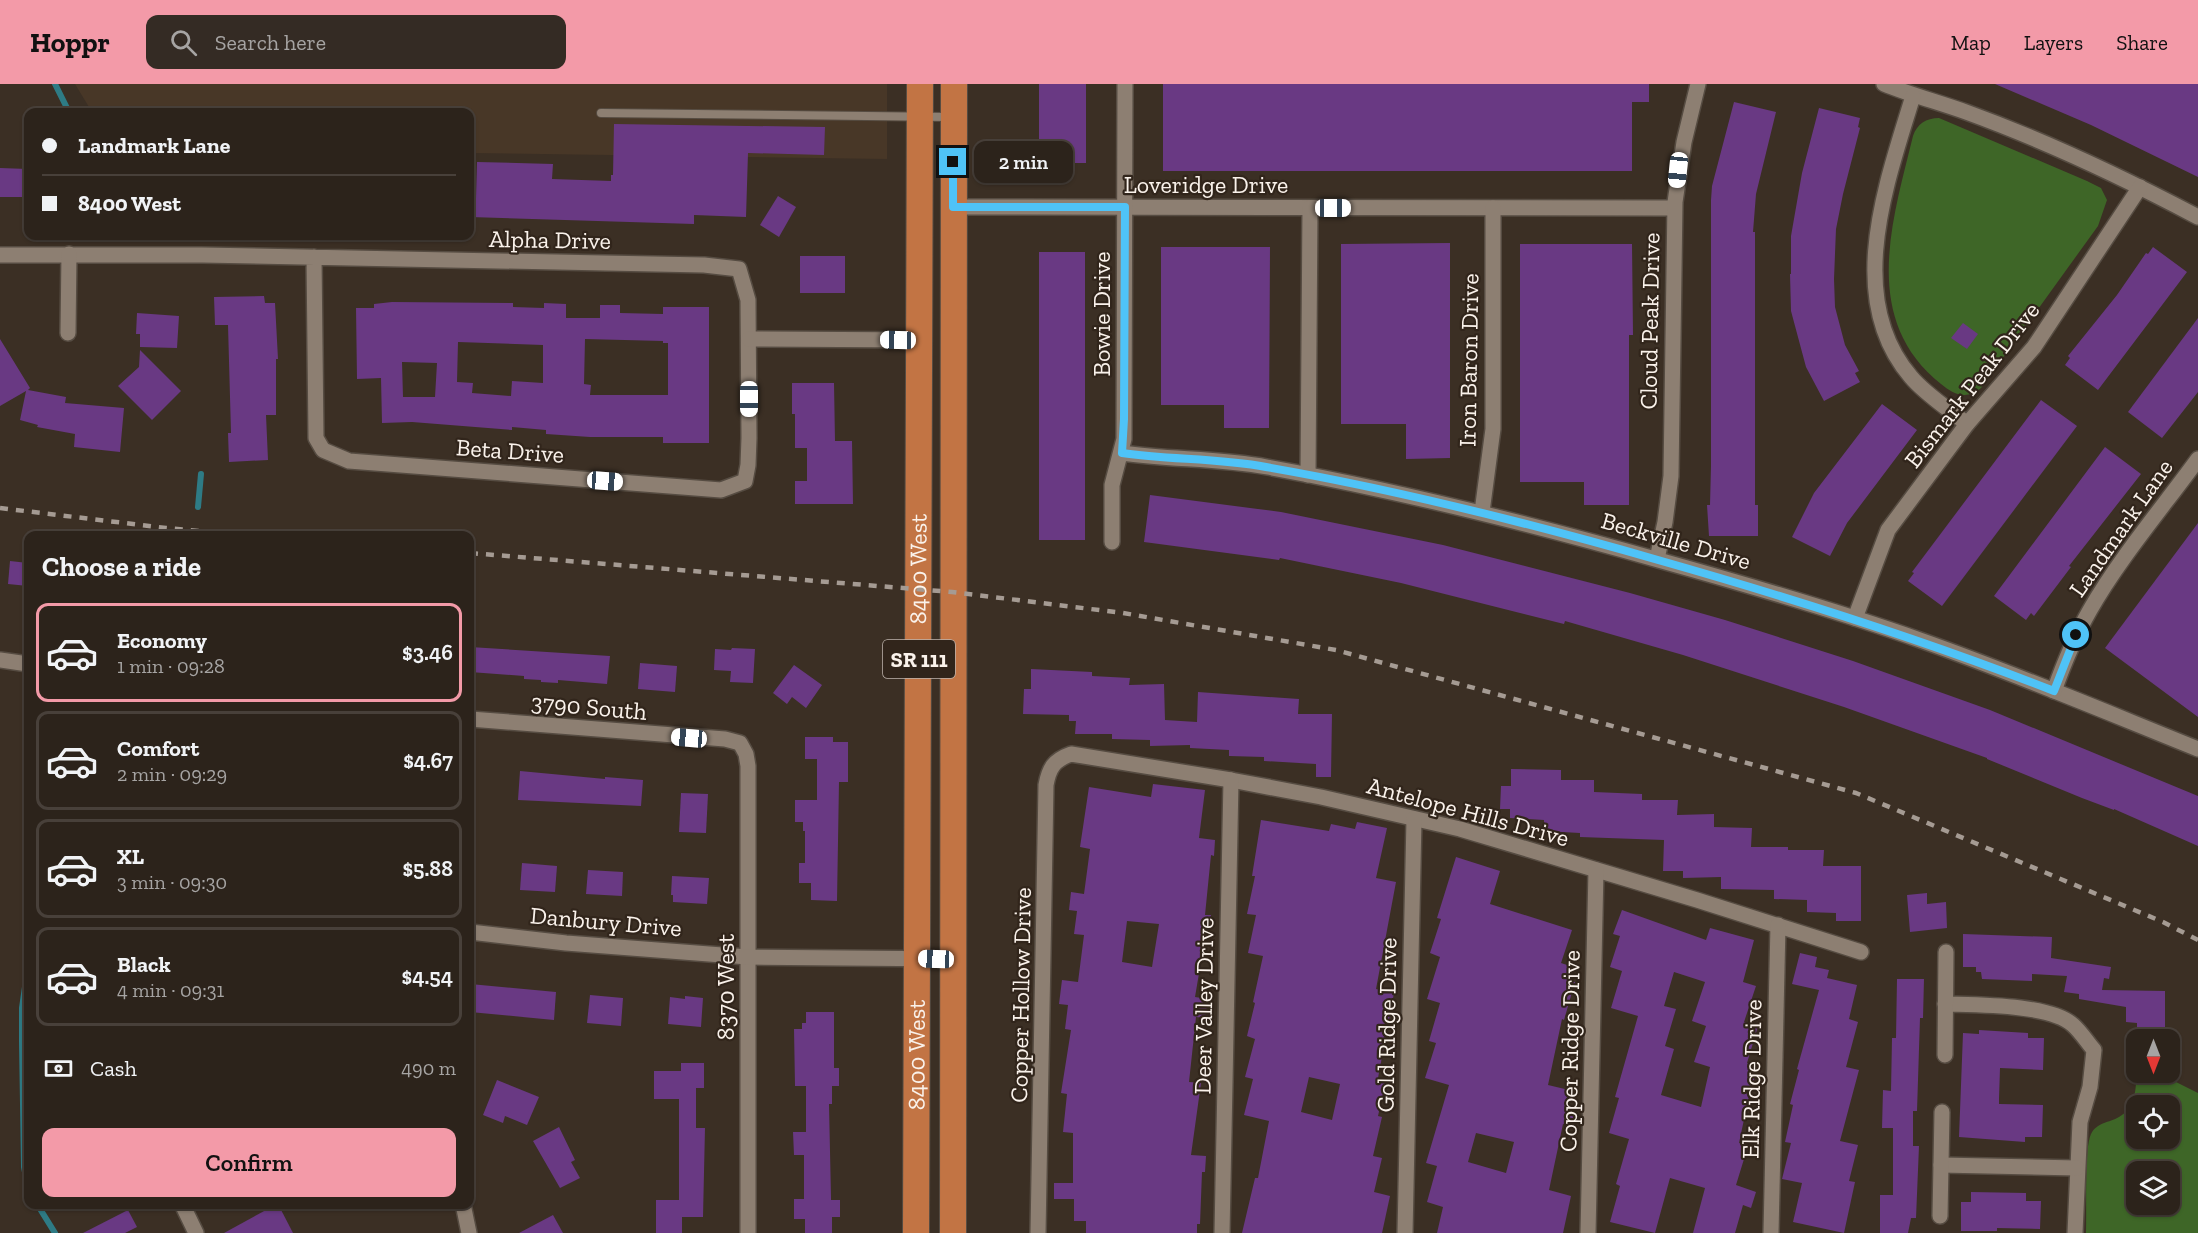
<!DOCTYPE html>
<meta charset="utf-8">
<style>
body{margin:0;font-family:"Zilla Slab",serif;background:#342b24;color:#f1f3f6;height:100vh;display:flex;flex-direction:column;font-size:22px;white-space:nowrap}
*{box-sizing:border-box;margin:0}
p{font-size:20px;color:#a6a4a3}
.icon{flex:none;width:33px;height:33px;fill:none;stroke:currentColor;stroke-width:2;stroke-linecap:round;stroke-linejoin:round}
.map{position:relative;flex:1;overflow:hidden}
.drawer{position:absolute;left:24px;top:447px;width:450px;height:678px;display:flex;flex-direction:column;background:#2c231b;border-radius:12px;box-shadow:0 2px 4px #0004,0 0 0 2px #48403a}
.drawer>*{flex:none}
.banner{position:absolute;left:24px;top:24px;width:450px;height:132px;border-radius:12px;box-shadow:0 2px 4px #0004,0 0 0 2px #48403a;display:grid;align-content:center;height:132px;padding:0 18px;background:#2c231b}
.needle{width:39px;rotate:180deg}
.controls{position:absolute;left:2126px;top:945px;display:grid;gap:12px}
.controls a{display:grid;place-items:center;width:54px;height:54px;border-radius:12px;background:#2c231b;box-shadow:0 2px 4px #0004,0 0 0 2px #48403a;font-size:30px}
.end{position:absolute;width:27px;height:27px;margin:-14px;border:8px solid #4fc3f7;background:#111;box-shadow:0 0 0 3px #111}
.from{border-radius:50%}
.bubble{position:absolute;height:42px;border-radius:12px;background:#2c231b;box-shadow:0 2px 4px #0004,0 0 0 2px #48403a;font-size:20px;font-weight:600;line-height:42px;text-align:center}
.car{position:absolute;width:18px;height:36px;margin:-18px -9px;border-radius:8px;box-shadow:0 0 4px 2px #0007;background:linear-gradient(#fff 24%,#345 0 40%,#fff 0 76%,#345 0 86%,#fff 0)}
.banner b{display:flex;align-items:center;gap:21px;height:57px;font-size:22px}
.banner b+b{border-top:2px solid #48403a}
.banner i{width:15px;height:15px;background:#f1f3f6}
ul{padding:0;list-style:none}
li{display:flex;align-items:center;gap:18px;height:99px;margin:0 12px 9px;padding:0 6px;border:3px solid #48403a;border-radius:12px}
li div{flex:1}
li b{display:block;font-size:22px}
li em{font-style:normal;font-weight:600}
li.active{border-color:#f39aa8}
li>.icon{width:54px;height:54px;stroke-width:1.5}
h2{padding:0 18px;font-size:27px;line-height:72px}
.pay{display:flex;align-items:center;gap:15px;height:66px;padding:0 18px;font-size:22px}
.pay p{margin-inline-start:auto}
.button{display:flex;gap:12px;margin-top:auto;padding:12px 18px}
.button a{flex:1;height:69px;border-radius:12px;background:#f39aa8;color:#111;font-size:24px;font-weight:600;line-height:69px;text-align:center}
header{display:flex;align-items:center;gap:36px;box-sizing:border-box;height:84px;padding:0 30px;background:#f39aa8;color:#111}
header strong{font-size:28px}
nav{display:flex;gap:33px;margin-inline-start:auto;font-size:21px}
.search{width:420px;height:54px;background:#342b24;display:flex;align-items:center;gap:15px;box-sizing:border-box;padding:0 21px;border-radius:12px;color:#a6a4a3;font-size:22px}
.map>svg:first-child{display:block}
.built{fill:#483727}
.green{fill:#3e6627;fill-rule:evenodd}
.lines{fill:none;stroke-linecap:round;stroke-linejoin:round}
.stream{stroke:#2e7b85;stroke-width:6}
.building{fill:#693983;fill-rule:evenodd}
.service-casing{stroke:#564c42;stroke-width:10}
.minor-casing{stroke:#564c42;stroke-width:18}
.primary-casing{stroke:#564c42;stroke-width:28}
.service{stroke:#8d7f72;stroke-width:8}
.minor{stroke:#8d7f72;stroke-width:15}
.primary{stroke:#c27444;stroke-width:26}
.rail{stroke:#a59b93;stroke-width:4.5;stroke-dasharray:8 8;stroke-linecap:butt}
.route{stroke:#4fc3f7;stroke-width:8}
.labels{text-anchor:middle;stroke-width:4.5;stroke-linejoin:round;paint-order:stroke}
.shield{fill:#31251b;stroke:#beb4ad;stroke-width:1.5}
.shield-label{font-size:22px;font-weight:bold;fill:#faf2eb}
.street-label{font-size:24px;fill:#faf2eb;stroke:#31251b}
</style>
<header>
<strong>Hoppr</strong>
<div class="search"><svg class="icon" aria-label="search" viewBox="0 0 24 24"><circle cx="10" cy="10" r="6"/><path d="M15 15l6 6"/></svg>Search here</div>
<nav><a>Map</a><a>Layers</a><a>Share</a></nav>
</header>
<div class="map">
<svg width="2198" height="1149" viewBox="0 0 2198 1149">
<rect width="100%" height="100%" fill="#3b2f24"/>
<polygon class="built" points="75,0 887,0 887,75 470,69 470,28 92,28"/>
<g class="green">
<path d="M1939,34L2087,97L2101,104L2107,116L2098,142L1981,304C1967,316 1954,311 1941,300C1860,235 1892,138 1913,52C1917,40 1926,34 1939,34Z"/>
<path d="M2170,995L2198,1009V1149H2086C2087,1129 2084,1064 2091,1050C2097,1038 2109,1039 2119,1033C2132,1026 2136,1010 2136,997ZM2136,1022H2169V1054H2136ZM2136,1088H2169V1120H2136Z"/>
</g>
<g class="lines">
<g class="stream">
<polyline points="55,0 69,28"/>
<polyline points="198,423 201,390"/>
<polyline points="28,882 22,924 22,958 24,1083 28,1104"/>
<polyline points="37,1120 55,1149"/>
</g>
</g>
<g class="building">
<rect x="1039" y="0" width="47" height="79"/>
<polygon points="1163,0 1649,0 1649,18 1632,18 1632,87 1163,87"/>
<polygon points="1995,0 2198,0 2198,93 2091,41"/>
<polygon points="1734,18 1776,28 1756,110 1753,148 1755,148 1755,421 1758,421 1758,452 1709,452 1707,421 1710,421 1711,382 1711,116 1712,102"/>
<polygon points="1819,24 1860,34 1858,43 1860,44 1843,110 1836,145 1834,195 1835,223 1845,261 1859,287 1855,289 1860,298 1824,317 1806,283 1791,227 1790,190 1791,190 1791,152 1802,89"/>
<polygon points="614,40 825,43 824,71 748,69 746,133 694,131 694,140 470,133 470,114 476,114 477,78 553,80 552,95 611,97 611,91 613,91"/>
<polygon points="0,84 28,85 28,113 0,113"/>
<polygon points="778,112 796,123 779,153 760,141"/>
<polygon points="1450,159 1450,374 1406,375 1406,340 1341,340 1341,160"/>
<polygon points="1520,160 1632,160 1633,251 1629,251 1629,421 1584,421 1584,398 1520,398"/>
<polygon points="1161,163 1270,163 1269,344 1224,344 1224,321 1161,321"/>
<polygon points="2153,163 2187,188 2098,306 2065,281 2070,274 2068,272 2117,211 2146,169 2148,170"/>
<rect x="1039" y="168" width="46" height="288"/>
<rect x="800" y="172" width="45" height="37"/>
<polygon points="264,212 265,219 275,219 278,275 276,275 276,331 266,331 268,376 229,378 228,349 231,349 228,241 215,241 214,213"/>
<path d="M392,218L513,219V223L544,224V219L566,220V234H600V221H620V229L663,230V223H709V359H663V353H590L546,350V346L512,343V346L412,338L382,339L381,294L357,295L356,224H374V220ZM585,255L663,257V259H668V311H590L591,301L584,300ZM458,258L543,261V299L512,297L511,312L472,309L473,299L457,298ZM402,278L437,279L435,313H403Z"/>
<polygon points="137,229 179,232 177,264 140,263 140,250 136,250"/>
<polygon points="2198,234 2198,308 2162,354 2128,328"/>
<polygon points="1963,239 1978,250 1967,265 1951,254"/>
<polygon points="0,255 30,304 28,306 66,313 65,319 124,324 120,368 74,363 75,350 37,343 38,341 20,336 26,307 0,322"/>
<polygon points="140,266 181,307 152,336 118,302 139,283"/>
<polygon points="792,299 834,299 835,357 852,357 853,420 795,420 795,397 807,397 807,364 795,364 795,330 792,330"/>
<polygon points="2041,316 2077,342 1942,522 1908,497 1914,489 1912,488"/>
<polygon points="1882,320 1917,346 1847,439 1830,472 1792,453 1814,409"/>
<polygon points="2105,363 2141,390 2069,482 2071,483 2034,532 2031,529 2026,536 1994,512"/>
<polygon points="1150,411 1281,428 1443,461 1630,509 1725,536 1853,577 1990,626 2198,712 2198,762 2114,725 2114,726 2082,714 1987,675 1987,674 1844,623 1683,571 1565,537 1564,540 1401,499 1280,474 1279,476 1144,458"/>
<polygon points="2198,439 2198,633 2105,564"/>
<polygon points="10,477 28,479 28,502 8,500"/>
<polygon points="470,563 610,572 607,600 558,596 558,599 541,598 541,596 524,595 524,592 470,588"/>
<polygon points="732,564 755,565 753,599 730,598 731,587 714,586 715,565 731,566"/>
<polygon points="640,579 677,582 675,608 638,605"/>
<polygon points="794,581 822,601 806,624 792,613 787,620 773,609"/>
<polygon points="1031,585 1092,588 1092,592 1130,594 1129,601 1164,600 1165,636 1197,638 1198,608 1299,615 1298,630 1332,630 1331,693 1316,693 1316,680 1264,677 1264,673 1229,672 1229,666 1190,664 1190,661 1150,662 1150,656 1112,655 1112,650 1075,650 1076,637 1069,637 1069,631 1023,630 1024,605 1031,605"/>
<polygon points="805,653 833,653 833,658 848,658 848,698 839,698 837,817 811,816 811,799 799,799 799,779 805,779 805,747 803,747 803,738 795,738 795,716 817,716 817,675 805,675"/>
<polygon points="1511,685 1561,686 1561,696 1594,696 1594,708 1642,710 1642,716 1678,716 1677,731 1714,730 1714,743 1752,744 1751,763 1788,763 1788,766 1824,766 1823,782 1861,782 1861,837 1836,837 1836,829 1807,828 1807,816 1774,815 1774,806 1721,805 1721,793 1683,794 1683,787 1663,787 1664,756 1580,753 1580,749 1544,747 1544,736 1510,734 1510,725 1500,725 1501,702 1511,702"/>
<polygon points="520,687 605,695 605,693 643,696 641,722 518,716"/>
<path d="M1153,700L1205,706L1199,754L1215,756L1214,772L1211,771L1205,831H1211L1209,849L1206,848L1195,913L1208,915L1205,934L1196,933L1189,998L1201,999L1191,1071L1206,1072L1205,1088H1202L1200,1140H1197V1149H1086V1137H1074V1115H1054V1099H1073V1049L1063,1048L1067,1010L1061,1009L1071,946L1065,945L1068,921L1059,920L1062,896L1078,898L1084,851L1074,850L1077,827L1069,826L1071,808L1084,810L1090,765L1080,763L1089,703L1151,713ZM1127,837L1159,840L1152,883L1122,878Z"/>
<polygon points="681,709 708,710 706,749 679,748"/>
<path d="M1261,736L1329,747L1331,740L1355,745L1357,738L1387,744L1376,794L1396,798L1376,905L1394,909L1378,994L1386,996L1378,1032L1382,1033L1373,1072L1382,1074L1374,1108L1390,1112L1382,1149H1242L1255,1094H1258L1269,1037L1244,1031L1253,995L1245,993L1255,955L1247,952L1255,919L1253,918L1263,872L1248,869L1256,831L1247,830L1255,792H1252ZM1309,993L1340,1000L1332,1036L1301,1028Z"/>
<path d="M1456,773L1500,787L1490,820L1572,846L1561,879L1573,883L1569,897L1575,898L1564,936L1562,935L1548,1001L1569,1006L1565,1024L1575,1026L1571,1042L1563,1040L1549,1106L1571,1112L1563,1149H1437L1443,1123L1427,1118L1437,1082L1426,1079L1449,1001L1425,994L1436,959L1429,957L1440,919L1427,915L1440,873L1430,869L1441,835L1437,834ZM1476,1049L1514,1058L1506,1089L1468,1078Z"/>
<polygon points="522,779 557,782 555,808 520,806"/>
<polygon points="588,786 623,788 622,812 586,810"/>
<polygon points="672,792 709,794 707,820 673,818 673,811 671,811"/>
<polygon points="1927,809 1927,820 1946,818 1947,844 1910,848 1907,811"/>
<path d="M1622,826L1706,856L1710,844L1754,856L1743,898L1756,902L1744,938L1758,942L1747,979L1758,982L1749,1012L1739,1059L1748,1062L1736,1101L1756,1108L1751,1124L1743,1121L1735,1149H1693L1705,1104L1670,1094L1655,1149L1610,1138L1620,1102L1616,1100L1629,1055L1609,1049L1619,1014L1615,1013L1638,932L1611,924L1622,887L1610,883L1620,852L1613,850ZM1674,888L1705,898L1692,937L1706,942L1694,978L1710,983L1701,1023L1661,1011L1674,965L1665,962L1676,925L1664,922Z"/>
<polygon points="1963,850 2052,853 2051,874 2111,883 2109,895 2104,894 2102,906 2165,907 2165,950 2143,950 2143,944 2137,944 2137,939 2126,938 2126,923 2079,915 2079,910 2064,908 2067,892 2032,890 2032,897 1982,895 1981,888 1976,888 1976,883 1963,883"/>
<polygon points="1800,869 1817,873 1815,883 1829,886 1827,894 1857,901 1849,935 1858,938 1846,983 1859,986 1840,1057 1858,1061 1849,1097 1855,1098 1844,1149 1793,1138 1802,1099 1782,1095 1791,1059 1785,1058 1793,1021 1790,1020 1799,986 1797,985 1819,906 1792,900"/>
<polygon points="1897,895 1924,895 1923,934 1920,934 1917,1027 1913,1027 1913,1062 1919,1062 1916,1134 1911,1134 1908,1149 1880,1149 1880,1111 1893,1111 1893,1044 1882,1044 1883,1006 1891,1007 1892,954 1896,954"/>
<polygon points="470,900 556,908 554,936 470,928"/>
<polygon points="590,911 623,914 621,942 587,939"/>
<polygon points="685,912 703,914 701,943 668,940 670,913 685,915"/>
<polygon points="806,928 834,928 834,984 839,984 839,1002 832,1002 832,1020 829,1020 831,1114 831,1116 840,1116 840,1133 832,1133 832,1149 805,1149 805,1135 794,1135 794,1115 804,1115 804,1071 794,1071 793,1048 806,1048 806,1002 795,1002 794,945 802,945 802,939 806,939"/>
<polygon points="1979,946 2028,949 2028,954 2044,954 2043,986 2000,984 1999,1015 1999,1020 2043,1021 2042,1053 2025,1053 2025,1058 1959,1053 1963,949 1979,950"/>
<polygon points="681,979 704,979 704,1004 696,1004 696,1044 705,1044 703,1133 682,1133 682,1149 656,1149 656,1116 679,1116 679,1015 654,1015 654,987 681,987"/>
<polygon points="497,996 539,1013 527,1041 505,1032 503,1039 483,1031"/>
<polygon points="559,1043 575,1076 571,1078 580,1094 560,1104 533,1057"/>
<polygon points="1971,1108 2026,1109 2026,1117 2041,1117 2040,1145 1997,1144 1997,1147 1961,1147 1961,1118 1971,1118"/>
<polygon points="278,1120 293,1149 224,1149 277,1120"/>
<polygon points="128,1126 137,1143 125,1149 83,1149"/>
<polygon points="553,1131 563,1149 519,1149"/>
</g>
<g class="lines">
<g class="service-casing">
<polyline id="service" points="601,29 949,33"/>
</g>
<g class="minor-casing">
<g id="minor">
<path d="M1884,0C1911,11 1938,18 1966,28C2046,57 2122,93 2198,133"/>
<path d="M1913,12C1887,98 1843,214 1911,293C1925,310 1950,326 1967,340"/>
<polyline points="953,123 1674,124"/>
<polyline points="0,171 202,171 704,181 739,185 748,216 749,354 748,381 745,397 721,406 349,377 323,366 316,354 314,173"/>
<polyline points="68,249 69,170"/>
<polyline points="749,255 919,256"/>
<path d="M1122,369C1170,376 1219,374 1267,383C1401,407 1531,440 1662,477C1748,501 1835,526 1920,556C2014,589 2106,628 2198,665"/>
<polyline points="1308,391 1310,124"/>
<polyline points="1482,428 1493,345 1493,124"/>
<polyline points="1112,458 1112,401 1124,355 1125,0"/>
<polyline points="1657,475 1665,438 1671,392 1675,118 1684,58 1698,0"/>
<polyline points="1855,534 1888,446 1967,340 2034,263 2140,103"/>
<polyline points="0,576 28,580"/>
<path d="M2054,607C2064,579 2075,552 2090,526C2119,475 2163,423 2198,375"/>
<polyline points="470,635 725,655 740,659 746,670 748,682 748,1149"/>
<polyline points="470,848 566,859 748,873 954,875"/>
<path d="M1945,920C1976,921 2050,920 2073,941C2081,948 2087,958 2094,966L2090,1003L2080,1038L2075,1149"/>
<polyline points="1945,971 1946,868"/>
<polyline points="1941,1081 2077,1084"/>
<polyline points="182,1120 196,1149"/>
<polyline points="463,1120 469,1149"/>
<polyline points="1940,1132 1942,1028"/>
<path d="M1038,1149L1046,701C1049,684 1054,676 1071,670L1231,696L1321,713L1460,745L1697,816L1861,868"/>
<polyline points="1222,1149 1231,696"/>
<polyline points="1405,1149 1414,735"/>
<polyline points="1588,1149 1596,786"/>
<polyline points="1771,1149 1778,841"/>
</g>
</g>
<g class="primary-casing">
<g id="primary">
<path id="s1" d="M916,1149L920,0"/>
<polyline points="953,1149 954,0"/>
</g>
</g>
<use href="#service" class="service"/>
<use href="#minor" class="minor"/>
<use href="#primary" class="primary"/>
<g class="rail">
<polyline points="0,424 166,444 256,452"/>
<polyline points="470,469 952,508 1123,529 1336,566 1856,709 2163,838 2198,856"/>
</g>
</g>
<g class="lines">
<path class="route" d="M953,78V123H1125L1124,335L1122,369C1169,376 1218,374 1266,383C1399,406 1529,439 1658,476C1792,514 1924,556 2054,607L2076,551"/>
</g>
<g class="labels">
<rect class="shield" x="883" y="556" width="72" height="38" rx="4.5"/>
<g class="shield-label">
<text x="919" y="583">SR 111</text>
</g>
<g class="street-label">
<text x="1206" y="109">Loveridge Drive</text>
<text transform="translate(550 156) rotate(1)" y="8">Alpha Drive</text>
<text transform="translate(1102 230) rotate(-90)" y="8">Bowie Drive</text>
<text transform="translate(1650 237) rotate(-89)" y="8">Cloud Peak Drive</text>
<text transform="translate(1469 276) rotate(-89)" y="8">Iron Baron Drive</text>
<text transform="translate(1972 301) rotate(-52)" y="8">Bismark Peak Drive</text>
<text transform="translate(510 367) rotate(4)" y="8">Beta Drive</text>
<text transform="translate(2121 444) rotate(-55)" y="8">Landmark Lane</text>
<text transform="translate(1676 457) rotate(16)" y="8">Beckville Drive</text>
<text dy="8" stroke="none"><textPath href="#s1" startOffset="664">8400 West</textPath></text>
<text transform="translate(589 623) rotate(5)" y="8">3790 South</text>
<text transform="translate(1468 728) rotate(15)" y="8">Antelope Hills Drive</text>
<text transform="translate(606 838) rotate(5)" y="8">Danbury Drive</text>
<text transform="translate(726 903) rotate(-90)" y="8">8370 West</text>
<text transform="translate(1021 911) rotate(-89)" y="8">Copper Hollow Drive</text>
<text transform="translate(1204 922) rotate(-89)" y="8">Deer Valley Drive</text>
<text transform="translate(1387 941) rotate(-89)" y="8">Gold Ridge Drive</text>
<text transform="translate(1570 967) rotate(-89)" y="8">Copper Ridge Drive</text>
<text dy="8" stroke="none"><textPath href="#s1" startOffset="178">8400 West</textPath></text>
<text transform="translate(1752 995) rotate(-89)" y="8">Elk Ridge Drive</text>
</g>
</g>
</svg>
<div class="controls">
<a><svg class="needle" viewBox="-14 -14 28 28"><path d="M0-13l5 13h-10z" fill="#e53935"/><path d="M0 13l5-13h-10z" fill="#a6a4a3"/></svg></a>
<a><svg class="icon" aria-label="locate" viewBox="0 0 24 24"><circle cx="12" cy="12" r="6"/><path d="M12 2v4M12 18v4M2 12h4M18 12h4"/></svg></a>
<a><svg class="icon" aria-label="layers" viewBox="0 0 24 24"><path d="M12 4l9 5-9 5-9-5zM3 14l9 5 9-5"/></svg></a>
</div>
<i class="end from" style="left:2076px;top:551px"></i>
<i class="end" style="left:953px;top:78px"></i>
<div class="bubble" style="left:974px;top:57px;width:99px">2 min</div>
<i class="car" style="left:1678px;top:86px;rotate:186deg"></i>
<i class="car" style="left:1333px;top:124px;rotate:90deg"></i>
<i class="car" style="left:898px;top:256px;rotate:271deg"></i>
<i class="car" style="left:749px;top:315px;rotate:180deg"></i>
<i class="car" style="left:605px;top:397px;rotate:94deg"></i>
<i class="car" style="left:689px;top:654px;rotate:275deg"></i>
<i class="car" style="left:936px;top:875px;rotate:272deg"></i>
<div class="banner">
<b><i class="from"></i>Landmark Lane</b>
<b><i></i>8400 West</b>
</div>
<section class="drawer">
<h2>Choose a ride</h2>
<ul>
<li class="active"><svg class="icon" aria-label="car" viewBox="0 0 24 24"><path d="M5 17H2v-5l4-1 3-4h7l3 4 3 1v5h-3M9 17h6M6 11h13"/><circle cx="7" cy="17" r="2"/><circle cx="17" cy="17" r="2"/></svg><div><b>Economy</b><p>1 min · 09:28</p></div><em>$3.46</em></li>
<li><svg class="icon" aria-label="car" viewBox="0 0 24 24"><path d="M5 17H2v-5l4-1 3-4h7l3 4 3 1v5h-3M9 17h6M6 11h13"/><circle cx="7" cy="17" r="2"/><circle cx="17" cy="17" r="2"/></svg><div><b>Comfort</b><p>2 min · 09:29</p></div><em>$4.67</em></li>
<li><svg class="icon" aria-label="car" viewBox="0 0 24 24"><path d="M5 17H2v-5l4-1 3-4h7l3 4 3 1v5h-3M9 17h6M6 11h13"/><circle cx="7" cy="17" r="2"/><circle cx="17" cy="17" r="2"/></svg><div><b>XL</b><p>3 min · 09:30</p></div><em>$5.88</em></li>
<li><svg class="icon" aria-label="car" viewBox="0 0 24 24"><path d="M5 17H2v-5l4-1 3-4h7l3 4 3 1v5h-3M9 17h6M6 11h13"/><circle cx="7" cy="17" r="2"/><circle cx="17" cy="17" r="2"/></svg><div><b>Black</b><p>4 min · 09:31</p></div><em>$4.54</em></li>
</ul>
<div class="pay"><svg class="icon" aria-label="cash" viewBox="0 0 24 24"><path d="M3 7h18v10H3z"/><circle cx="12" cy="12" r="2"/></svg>Cash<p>490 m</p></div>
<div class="button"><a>Confirm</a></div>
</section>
</div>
